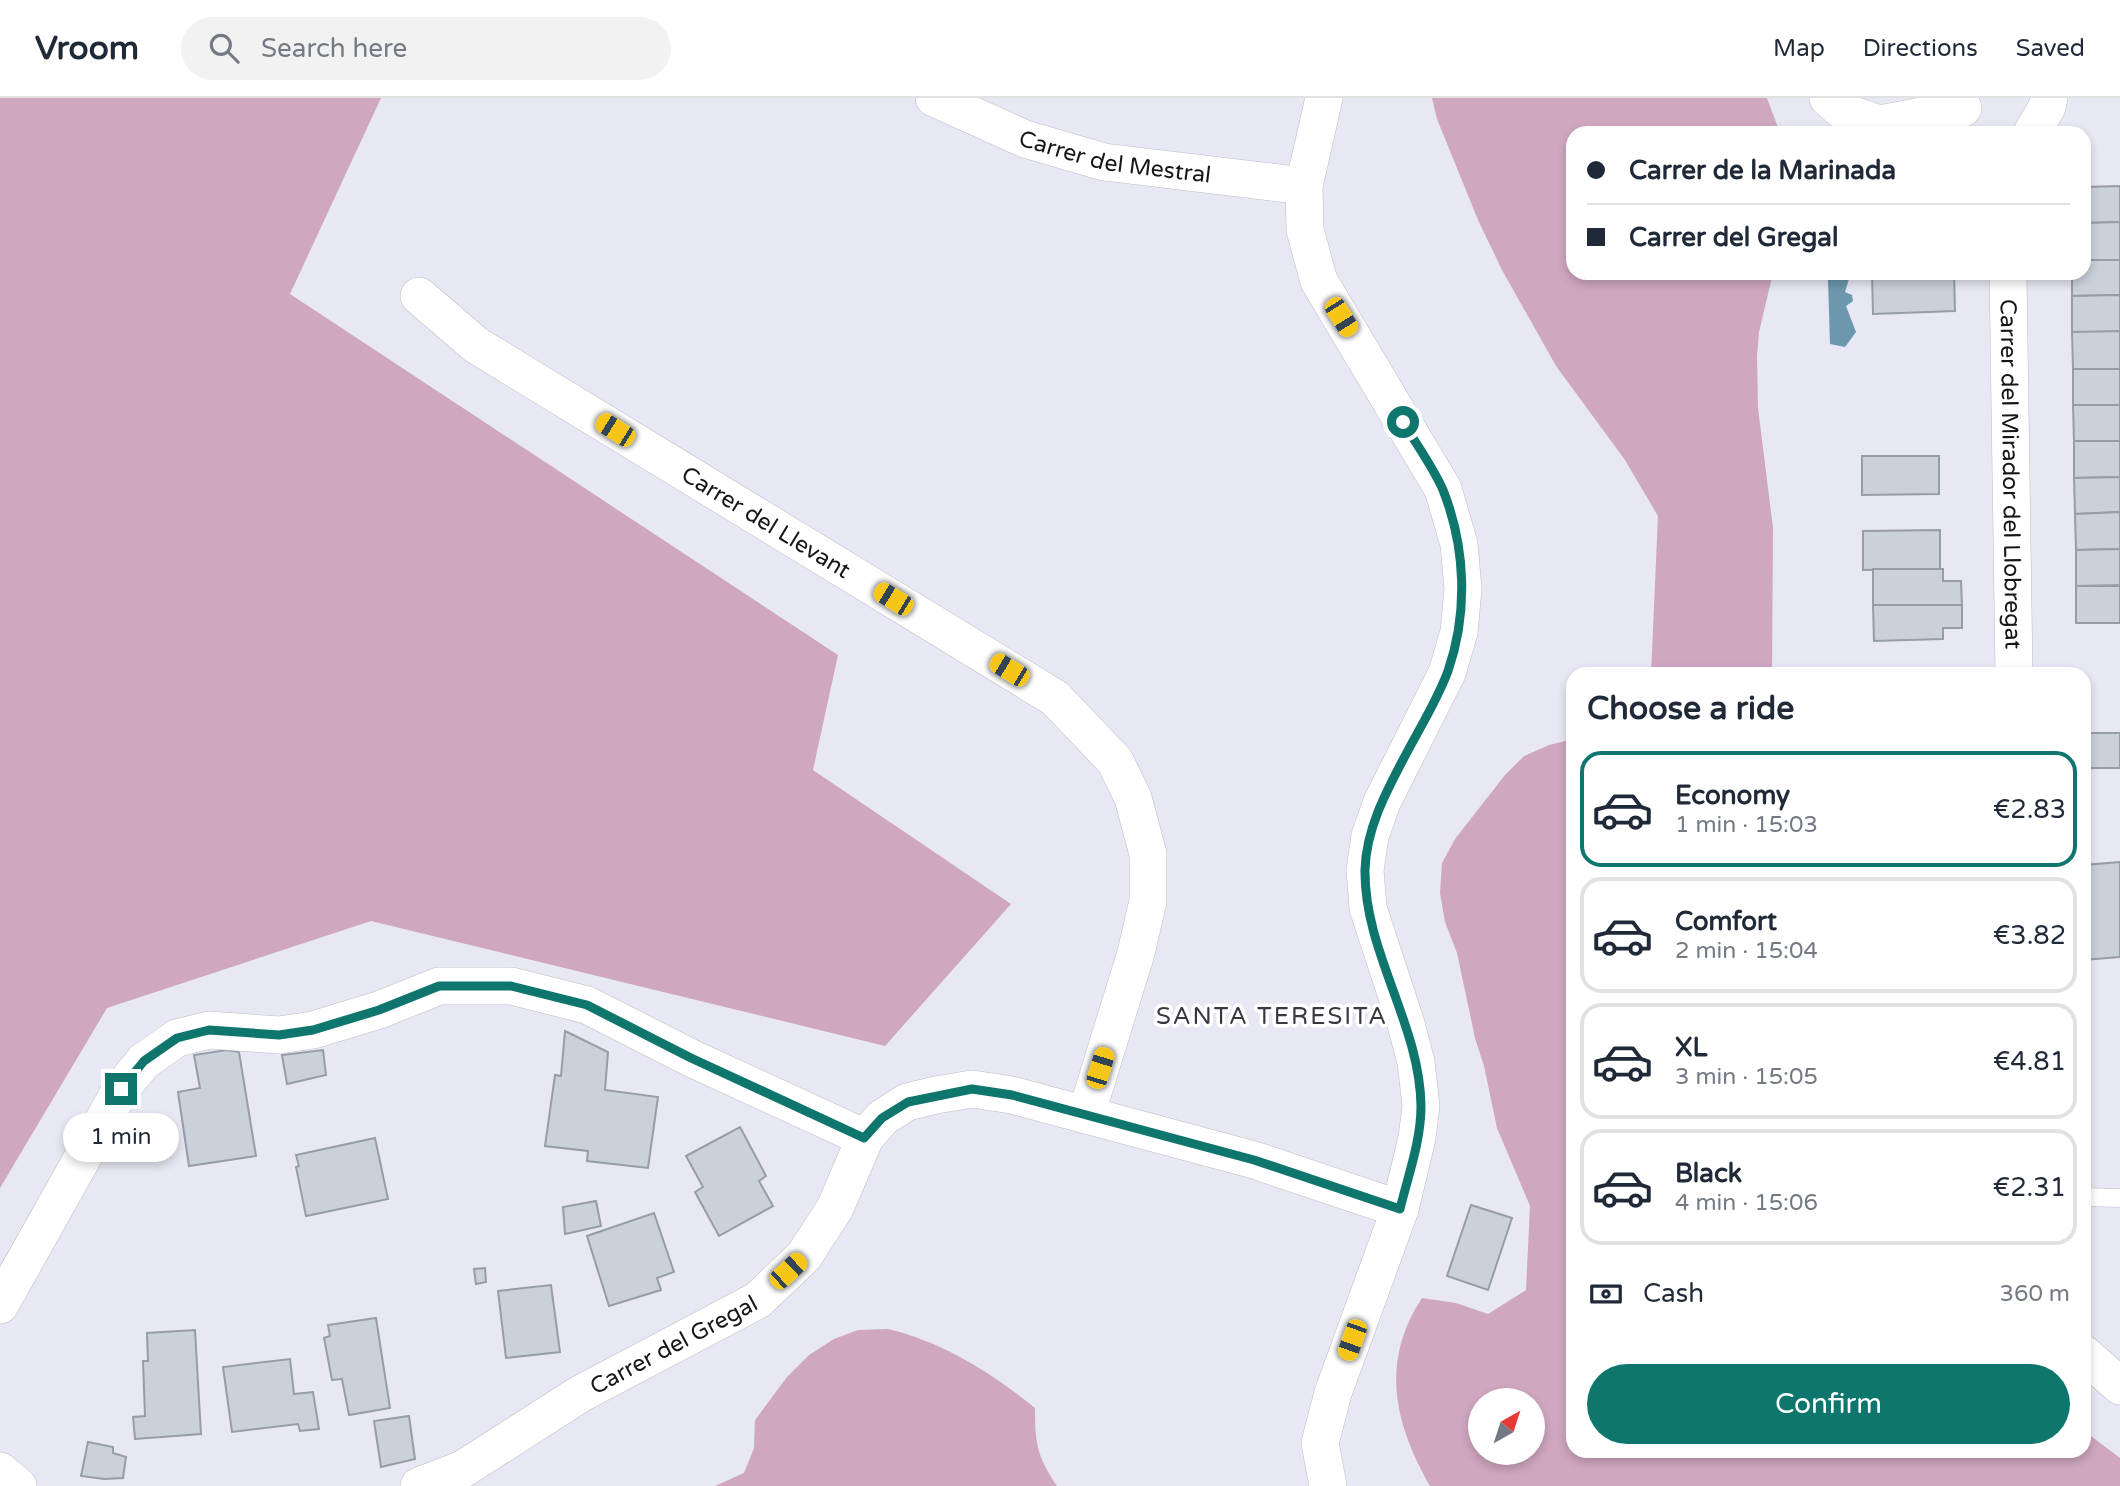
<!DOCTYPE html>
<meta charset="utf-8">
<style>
body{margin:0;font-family:"Varela Round",sans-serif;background:#f2f2f3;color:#1f2937;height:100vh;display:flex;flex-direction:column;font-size:26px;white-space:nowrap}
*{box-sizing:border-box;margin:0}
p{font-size:23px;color:#747a83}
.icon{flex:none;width:38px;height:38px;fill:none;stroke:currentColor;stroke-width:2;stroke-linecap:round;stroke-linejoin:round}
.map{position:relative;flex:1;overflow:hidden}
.sheet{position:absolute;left:1566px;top:569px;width:525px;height:791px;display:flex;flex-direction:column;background:#fff;border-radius:21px;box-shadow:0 4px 10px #0003}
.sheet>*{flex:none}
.top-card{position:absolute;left:1566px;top:28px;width:525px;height:154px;border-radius:21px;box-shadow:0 4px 10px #0003;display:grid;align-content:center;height:154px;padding:0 21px;background:#fff}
.needle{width:46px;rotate:39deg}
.buttons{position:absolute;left:1468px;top:1290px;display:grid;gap:14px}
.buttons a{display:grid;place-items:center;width:77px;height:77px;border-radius:50%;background:#fff;box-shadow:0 4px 10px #0003;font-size:35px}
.end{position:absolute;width:32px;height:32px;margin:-16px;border:9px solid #0f766e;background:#fff;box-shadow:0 0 0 4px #fff}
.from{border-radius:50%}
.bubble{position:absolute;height:49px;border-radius:24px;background:#fff;box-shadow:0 4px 10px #0003;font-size:23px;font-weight:600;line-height:49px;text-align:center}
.car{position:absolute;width:21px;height:42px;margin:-21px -10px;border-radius:9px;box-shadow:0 0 5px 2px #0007;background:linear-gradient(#f5c518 24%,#345 0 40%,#f5c518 0 76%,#345 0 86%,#f5c518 0)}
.top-card b{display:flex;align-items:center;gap:24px;height:66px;font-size:26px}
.top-card b+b{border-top:2px solid #e0e1e3}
.top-card i{width:18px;height:18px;background:#1f2937}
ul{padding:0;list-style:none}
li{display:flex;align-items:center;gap:21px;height:116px;margin:0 14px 10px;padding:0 7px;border:4px solid #e0e1e3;border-radius:21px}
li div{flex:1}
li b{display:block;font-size:26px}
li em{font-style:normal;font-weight:600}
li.on{border-color:#0f766e}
li>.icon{width:63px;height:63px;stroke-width:1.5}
h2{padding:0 21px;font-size:32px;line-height:84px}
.pay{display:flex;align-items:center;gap:18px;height:77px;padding:0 21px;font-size:26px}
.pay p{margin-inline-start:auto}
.button{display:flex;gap:14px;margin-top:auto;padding:14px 21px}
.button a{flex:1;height:80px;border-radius:42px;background:#0f766e;color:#fff;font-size:28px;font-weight:600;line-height:80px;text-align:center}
header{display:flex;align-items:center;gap:42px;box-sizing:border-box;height:98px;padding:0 35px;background:#fff;border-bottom:2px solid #e0e1e3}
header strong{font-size:33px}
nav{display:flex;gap:38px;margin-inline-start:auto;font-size:24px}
.search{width:490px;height:63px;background:#f2f2f3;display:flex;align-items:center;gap:18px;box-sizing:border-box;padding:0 24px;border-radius:38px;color:#747a83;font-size:26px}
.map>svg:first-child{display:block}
.forest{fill:#cfa7c0;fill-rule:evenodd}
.water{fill:#6c97ac}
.building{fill:#cad1db;stroke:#979da7;stroke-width:2}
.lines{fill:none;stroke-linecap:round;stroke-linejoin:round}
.service-casing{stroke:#bcbcc7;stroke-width:19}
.minor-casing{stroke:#bcbcc7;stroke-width:38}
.service{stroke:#fff;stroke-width:18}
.minor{stroke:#fff;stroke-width:37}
.route{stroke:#0f766e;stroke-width:9}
.labels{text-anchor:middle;stroke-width:7;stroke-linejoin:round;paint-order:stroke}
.street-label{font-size:23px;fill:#16161a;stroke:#fff}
.neighbourhood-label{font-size:24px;letter-spacing:2px;fill:#373840;stroke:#fff}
</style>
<header>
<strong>Vroom</strong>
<div class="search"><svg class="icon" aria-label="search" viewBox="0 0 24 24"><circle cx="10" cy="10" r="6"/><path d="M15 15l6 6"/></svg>Search here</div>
<nav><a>Map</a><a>Directions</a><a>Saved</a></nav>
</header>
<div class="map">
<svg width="2120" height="1388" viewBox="0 0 2120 1388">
<rect width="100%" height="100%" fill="#e8e8f4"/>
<g class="forest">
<polygon points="0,0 381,0 290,196 838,557 813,672 1011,806 885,948 371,823 107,910 0,1090"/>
<polygon points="1432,0 1767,0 1780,35 1573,35 1573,175 1773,175 1759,234 1757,258 1758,310 1773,430 1772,576 1651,576 1658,418 1625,362 1556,268 1502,172 1478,122 1437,21"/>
<path d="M1573,641V1353H2084V1331L2087,1335L2120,1360V1388H1430C1394,1325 1380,1264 1422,1200L1456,1205L1488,1216L1526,1192L1530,1108L1497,1030L1484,968L1475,940L1457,855L1445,824L1440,795L1442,765L1455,741L1505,677L1524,658L1549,647ZM1533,1302V1354H1480V1302Z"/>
<path d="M888,1231C943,1244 992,1275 1035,1310C1035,1346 1037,1358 1057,1388H715L744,1375L754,1350L755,1322L787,1279L809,1257L834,1241L858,1232Z"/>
</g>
<polygon class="water" points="1849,181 1845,194 1852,197 1853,203 1846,208 1856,234 1845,249 1830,246 1828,182"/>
<g class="building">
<polygon points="2120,88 2120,124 2084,125 2084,89"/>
<polygon points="2120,124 2120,162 2084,162 2084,125"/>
<polygon points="2084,162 2120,162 2120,197 2072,198 2072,175 2084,175"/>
<polygon points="1872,175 1954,175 1955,213 1873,216"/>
<polygon points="2120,197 2120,234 2072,235 2072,198"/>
<polygon points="2120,233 2120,271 2073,271 2072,234"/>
<rect x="2073" y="271" width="47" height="36"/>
<polygon points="2073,307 2120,307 2120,343 2074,343"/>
<polygon points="2074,343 2120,343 2120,379 2074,380"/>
<polygon points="1862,358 1939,358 1939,396 1862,397"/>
<polygon points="2120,379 2120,414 2075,416 2074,380"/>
<polygon points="2120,414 2120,451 2076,452 2075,416"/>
<polygon points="1940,432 1940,471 1863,472 1863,433"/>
<polygon points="2120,451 2120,487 2076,488 2076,452"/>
<polygon points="1873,471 1943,471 1943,483 1961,483 1962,507 1873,507"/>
<rect x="2076" y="488" width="44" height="37"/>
<polygon points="1873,507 1962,507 1962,530 1943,530 1943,541 1874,543"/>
<rect x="2084" y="635" width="36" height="35"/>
<polygon points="2120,764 2120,859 2084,862 2084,767"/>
<polygon points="565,933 608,954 605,992 658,999 648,1070 587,1063 588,1053 545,1048 555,977 561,978"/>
<polygon points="227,952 239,954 256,1058 189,1068 178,994 200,990 194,957"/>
<polygon points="323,952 326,977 287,986 282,957"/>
<polygon points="740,1029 766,1078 759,1083 773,1108 719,1138 695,1094 703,1089 686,1058"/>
<polygon points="375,1040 388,1101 306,1118 296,1069 299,1068 296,1057"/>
<polygon points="596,1103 601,1128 565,1136 563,1109"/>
<polygon points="1471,1107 1512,1120 1488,1192 1447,1178"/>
<polygon points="654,1115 674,1174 657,1180 661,1192 609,1208 587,1138"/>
<polygon points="485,1170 486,1184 476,1186 474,1171"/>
<polygon points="551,1187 560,1254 506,1260 498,1193"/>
<polygon points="376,1220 390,1310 349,1317 342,1281 332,1282 324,1240 330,1238 328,1227"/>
<polygon points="195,1232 201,1336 135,1341 133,1319 145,1318 143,1263 148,1263 147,1235"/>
<polygon points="290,1261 294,1296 313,1294 319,1331 300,1333 298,1326 232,1334 223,1269"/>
<polygon points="409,1318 415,1361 381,1369 374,1323"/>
<polygon points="88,1344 113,1349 113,1355 126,1359 123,1380 104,1381 81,1378"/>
</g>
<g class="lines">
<g class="service-casing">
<polyline id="service" points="2084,1099 2120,1100"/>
</g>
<g class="minor-casing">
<g id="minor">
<path id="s1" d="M934,0L1025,41L1104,64L1304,88"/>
<polyline points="1324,0 1304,88 1305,132 1319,183 1443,391 1459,446 1463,491 1459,534 1447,575 1382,704 1370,738 1365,772 1368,810 1406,926 1416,964 1421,1008 1417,1040 1400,1111 1333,1295 1320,1345 1328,1388"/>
<polyline points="1828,0 1844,14 1880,26 1900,35"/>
<polyline points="1880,26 1963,10"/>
<polyline points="2032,35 2047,9 2049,0"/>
<path id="s2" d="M2008,175L2014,576"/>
<path id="s3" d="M419,198L476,247L1055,600L1115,663L1133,700L1148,756V803L1136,855L1086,1017"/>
<polyline points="0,1207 121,991 144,963 177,940 209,932 279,937 313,932 379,912 439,888 511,888 587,907 691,960 865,1040"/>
<polyline points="2084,1256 2120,1288"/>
<polyline points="0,1373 18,1388"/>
<path id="s4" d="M419,1388L463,1371L580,1296L758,1202L804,1158L835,1110L865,1040L882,1020L907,1004L936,997L972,991L1012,997L1254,1062L1400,1111"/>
</g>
</g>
<use href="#service" class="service"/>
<use href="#minor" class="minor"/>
</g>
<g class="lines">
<path class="route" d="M121,991L144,963L177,940L209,932L279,937L313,932L379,912L439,888H511L587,907L691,960L864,1040L882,1020L908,1004L972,991L1012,997L1254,1062L1400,1111C1408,1078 1421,1043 1421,1008C1420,926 1364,854 1365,772C1366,731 1386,694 1405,658C1419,631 1437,603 1448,573C1468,515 1466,450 1443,392C1433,369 1416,346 1403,324"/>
</g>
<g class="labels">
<g class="street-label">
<text dy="8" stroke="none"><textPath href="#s1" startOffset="192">Carrer del Mestral</textPath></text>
<text dy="8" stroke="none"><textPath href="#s2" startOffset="201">Carrer del Mirador del Llobregat</textPath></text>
<text dy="8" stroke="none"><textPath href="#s3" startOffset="415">Carrer del Llevant</textPath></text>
<text dy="8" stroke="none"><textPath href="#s4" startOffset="292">Carrer del Gregal</textPath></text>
</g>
<g class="neighbourhood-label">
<text x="1272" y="926">SANTA TERESITA</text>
</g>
</g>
</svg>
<div class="buttons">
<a><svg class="needle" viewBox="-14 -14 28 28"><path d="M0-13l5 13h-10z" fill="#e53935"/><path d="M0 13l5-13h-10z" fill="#747a83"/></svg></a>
</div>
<i class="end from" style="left:1403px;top:324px"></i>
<i class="end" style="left:121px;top:991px"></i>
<div class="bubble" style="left:63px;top:1015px;width:116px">1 min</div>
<i class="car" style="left:1341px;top:219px;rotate:148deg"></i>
<i class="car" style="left:615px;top:332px;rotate:302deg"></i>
<i class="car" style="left:893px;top:501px;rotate:301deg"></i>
<i class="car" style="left:1009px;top:572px;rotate:301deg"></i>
<i class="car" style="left:1100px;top:970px;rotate:17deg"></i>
<i class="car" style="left:788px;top:1173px;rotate:47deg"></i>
<i class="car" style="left:1352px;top:1242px;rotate:200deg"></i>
<div class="top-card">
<b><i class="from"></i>Carrer de la Marinada</b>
<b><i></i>Carrer del Gregal</b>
</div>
<section class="sheet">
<h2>Choose a ride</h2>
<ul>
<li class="on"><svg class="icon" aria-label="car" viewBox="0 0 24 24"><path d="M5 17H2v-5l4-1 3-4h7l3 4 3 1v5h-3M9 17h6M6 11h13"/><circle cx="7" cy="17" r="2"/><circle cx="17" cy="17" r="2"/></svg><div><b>Economy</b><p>1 min · 15:03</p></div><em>€2.83</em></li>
<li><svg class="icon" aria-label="car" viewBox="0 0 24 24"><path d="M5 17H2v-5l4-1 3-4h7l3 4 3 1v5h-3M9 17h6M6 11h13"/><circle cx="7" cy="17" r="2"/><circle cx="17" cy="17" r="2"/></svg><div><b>Comfort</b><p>2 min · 15:04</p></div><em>€3.82</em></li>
<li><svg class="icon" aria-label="car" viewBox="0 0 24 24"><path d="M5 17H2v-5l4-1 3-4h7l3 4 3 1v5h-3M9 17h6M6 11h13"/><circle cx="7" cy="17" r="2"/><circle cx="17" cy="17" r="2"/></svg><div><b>XL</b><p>3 min · 15:05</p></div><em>€4.81</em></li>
<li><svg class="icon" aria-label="car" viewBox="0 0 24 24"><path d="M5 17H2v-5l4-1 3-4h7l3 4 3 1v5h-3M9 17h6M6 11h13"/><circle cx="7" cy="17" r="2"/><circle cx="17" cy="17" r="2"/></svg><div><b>Black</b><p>4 min · 15:06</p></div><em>€2.31</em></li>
</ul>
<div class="pay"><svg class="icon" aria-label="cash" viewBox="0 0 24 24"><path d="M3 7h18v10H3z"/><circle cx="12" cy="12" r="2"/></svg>Cash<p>360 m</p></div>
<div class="button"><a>Confirm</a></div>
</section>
</div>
